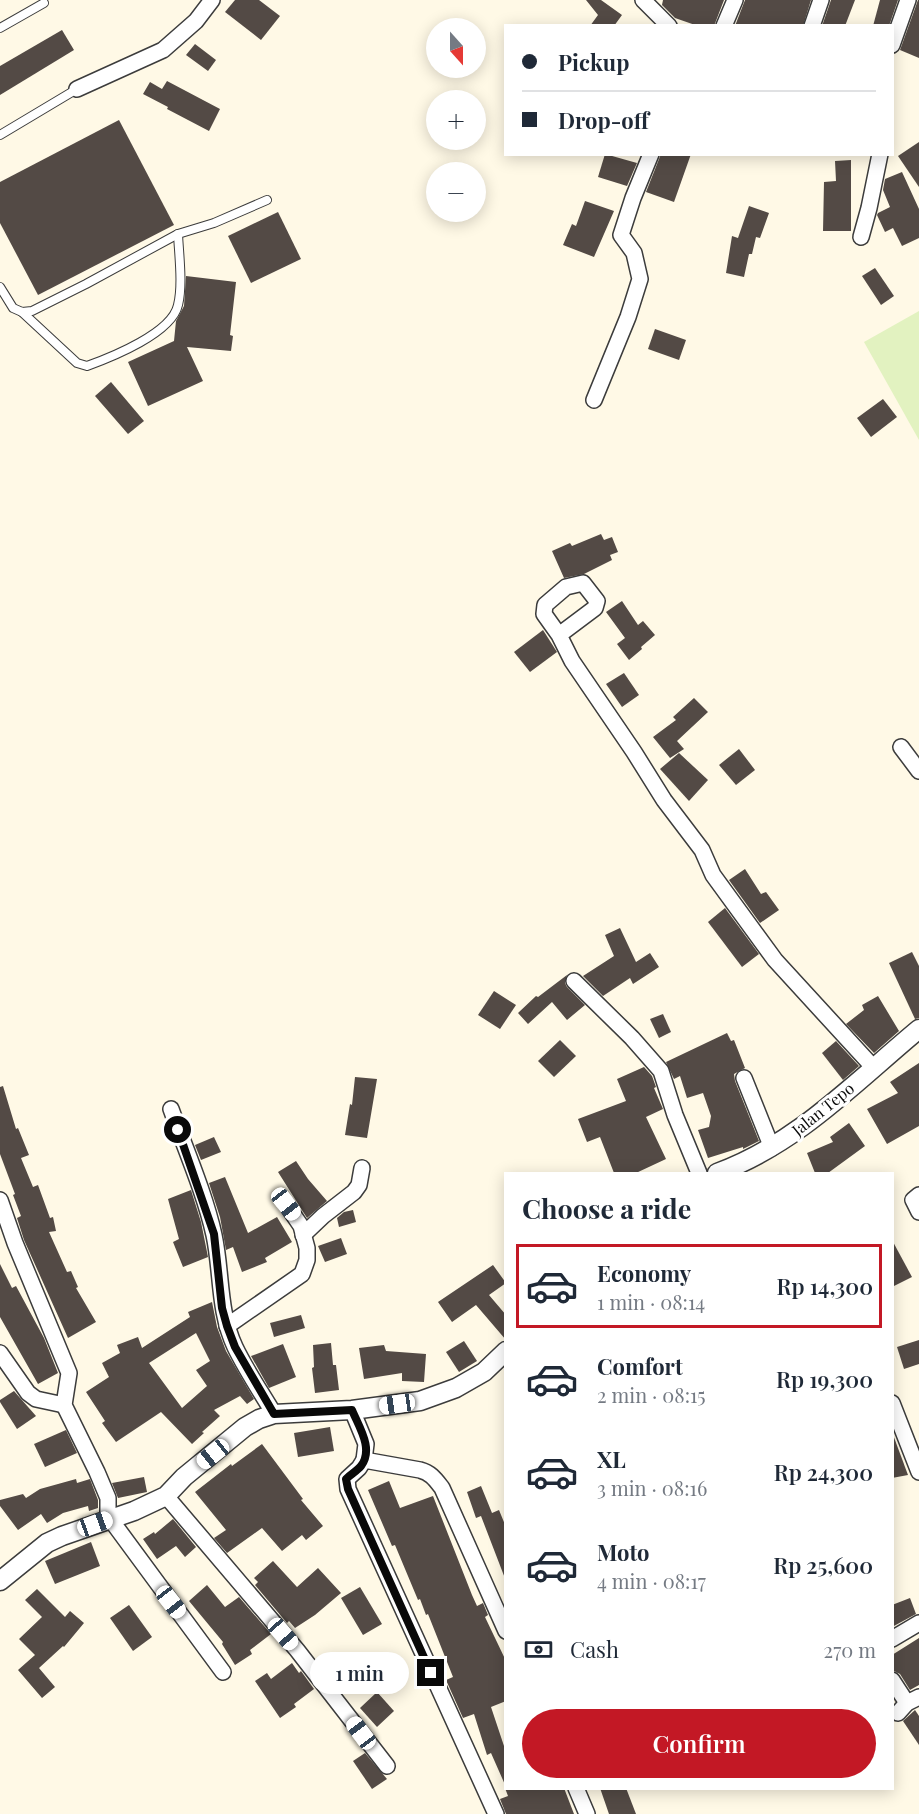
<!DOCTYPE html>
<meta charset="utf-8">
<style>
body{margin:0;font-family:"Playfair Display",serif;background:#f6f6f7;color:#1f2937;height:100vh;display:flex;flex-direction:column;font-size:22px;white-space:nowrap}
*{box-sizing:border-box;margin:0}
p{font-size:20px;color:#747a83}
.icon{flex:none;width:33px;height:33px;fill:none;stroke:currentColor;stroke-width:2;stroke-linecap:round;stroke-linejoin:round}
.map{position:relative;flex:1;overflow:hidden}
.drawer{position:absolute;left:504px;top:1172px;width:390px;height:618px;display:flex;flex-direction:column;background:#fff;border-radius:0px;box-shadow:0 3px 15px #0003}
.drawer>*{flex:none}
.guide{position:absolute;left:504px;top:24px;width:390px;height:132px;border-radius:0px;box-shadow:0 3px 15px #0003;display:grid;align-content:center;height:132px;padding:0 18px;background:#fff}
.needle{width:39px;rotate:159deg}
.tools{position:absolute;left:426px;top:18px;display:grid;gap:12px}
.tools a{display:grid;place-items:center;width:60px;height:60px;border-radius:50%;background:#fff;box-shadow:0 3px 15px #0003;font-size:30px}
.end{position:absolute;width:27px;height:27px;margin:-14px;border:8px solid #090909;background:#fff;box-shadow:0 0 0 3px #fff}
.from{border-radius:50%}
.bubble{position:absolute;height:42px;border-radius:21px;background:#fff;box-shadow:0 3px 15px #0003;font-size:20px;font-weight:600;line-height:42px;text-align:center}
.car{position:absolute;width:18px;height:36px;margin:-18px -9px;border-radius:8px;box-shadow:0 0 4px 2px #0007;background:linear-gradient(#fff 24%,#345 0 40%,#fff 0 76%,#345 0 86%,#fff 0)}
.guide b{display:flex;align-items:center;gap:21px;height:57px;font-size:22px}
.guide b+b{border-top:2px solid #e0e1e3}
.guide i{width:15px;height:15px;background:#1f2937}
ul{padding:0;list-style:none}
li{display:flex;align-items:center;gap:18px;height:84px;margin:0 12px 9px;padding:0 6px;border:3px solid transparent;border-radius:0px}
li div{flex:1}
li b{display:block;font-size:22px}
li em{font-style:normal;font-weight:600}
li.current{border-color:#c31825}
li>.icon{width:54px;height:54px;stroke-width:1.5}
h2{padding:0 18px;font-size:27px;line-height:72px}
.pay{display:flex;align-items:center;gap:15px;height:66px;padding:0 18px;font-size:22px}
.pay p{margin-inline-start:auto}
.button{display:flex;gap:12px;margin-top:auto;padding:12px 18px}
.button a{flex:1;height:69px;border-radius:36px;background:#c31825;color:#fff;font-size:24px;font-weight:600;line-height:69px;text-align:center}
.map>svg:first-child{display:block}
.pitch{fill:#e2f2c0}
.building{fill:#534a45;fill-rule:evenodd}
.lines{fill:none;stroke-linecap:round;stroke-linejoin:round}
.service-casing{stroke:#3c3c3c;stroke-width:10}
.minor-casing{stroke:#3c3c3c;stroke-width:18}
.tertiary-casing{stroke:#3c3c3c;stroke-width:21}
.service{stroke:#fff;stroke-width:8}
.minor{stroke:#fff;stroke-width:15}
.tertiary{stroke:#fff;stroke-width:18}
.route{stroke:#090909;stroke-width:8}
.labels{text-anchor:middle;stroke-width:6;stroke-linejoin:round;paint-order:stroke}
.street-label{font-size:16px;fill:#090909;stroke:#fff}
</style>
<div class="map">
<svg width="919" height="1814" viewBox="0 0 919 1814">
<rect width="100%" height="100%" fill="#fff9e6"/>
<polygon class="pitch" points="919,311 919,440 864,342"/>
<g class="building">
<polygon points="235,0 259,0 280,16 261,40 225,12"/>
<polygon points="586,0 601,0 622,15 614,26 590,26 598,15"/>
<polygon points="663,0 724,0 714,26 698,26 675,18 662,5"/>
<polygon points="745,0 811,0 803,26 735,26"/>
<polygon points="831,0 855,0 845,26 822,26"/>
<polygon points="880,0 898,0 889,26 873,26"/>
<polygon points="918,0 919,0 919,58 900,50"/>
<polygon points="62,30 74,50 0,95 0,66"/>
<polygon points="195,44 216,60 208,71 186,55"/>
<polygon points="167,81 220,109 209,131 167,109 168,107 143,94 150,82 162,89"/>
<polygon points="119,120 174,225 38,295 0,223 0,182"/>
<polygon points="919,142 919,187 898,156"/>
<polygon points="605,154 637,163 627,186 598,177"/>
<polygon points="661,154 691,154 674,202 646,192"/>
<polygon points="851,160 851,231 823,231 824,182 836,181 835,161"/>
<polygon points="902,172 919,209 919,238 902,246 893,228 885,232 877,215 878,213 890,207 883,190 885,179"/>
<polygon points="585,201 614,211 594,257 563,245 572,224 576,226"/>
<polygon points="749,206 769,213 760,238 756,237 752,254 749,254 744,277 726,273 732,236 738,238"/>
<polygon points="278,212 301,259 251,283 228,236"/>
<polygon points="875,268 894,296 881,305 862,276"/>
<polygon points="186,276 236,282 230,335 233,336 231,351 187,347 203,381 148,406 128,362 174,341 176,321 184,306"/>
<polygon points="655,329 686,340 679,360 648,349"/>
<polygon points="111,382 144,421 128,434 95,396"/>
<polygon points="883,399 897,417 871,437 857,418"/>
<polygon points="601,534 604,540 612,537 618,552 610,555 612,560 584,574 564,578 552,551 570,543 572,546"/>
<polygon points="622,601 638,625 643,621 655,635 641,647 642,649 629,660 617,644 625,638 606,612"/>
<polygon points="543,630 557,652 530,672 514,652"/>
<polygon points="624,673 639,695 622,707 606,684"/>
<polygon points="694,698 708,712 677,741 684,749 670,758 653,737 676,720 673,717"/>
<polygon points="739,749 755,770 736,785 719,765"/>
<polygon points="679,753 708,780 689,801 660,769"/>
<polygon points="745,869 761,894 766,892 779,910 760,923 729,880"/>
<polygon points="725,908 759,954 742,967 708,922"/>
<polygon points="620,928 636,962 650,953 659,967 633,984 630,978 603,996 583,976 614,956 605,935"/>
<polygon points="912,952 919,966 919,1018 915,1019 889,963"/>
<polygon points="567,975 565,983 567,987 585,1005 567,1020 552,1002 528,1024 518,1013 536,996 538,997"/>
<polygon points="494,991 516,1005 500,1029 478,1015"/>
<polygon points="878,996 899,1031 874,1053 846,1024 864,1010 862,1005"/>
<polygon points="663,1014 671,1032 659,1038 650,1019"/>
<polygon points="727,1033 731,1041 734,1040 745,1068 734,1074 735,1081 759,1141 743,1149 743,1147 708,1158 698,1130 709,1127 711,1116 703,1093 687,1098 680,1076 674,1079 666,1062"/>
<polygon points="560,1040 576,1056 554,1077 538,1061"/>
<polygon points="836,1041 859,1066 843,1080 822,1053"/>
<polygon points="919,1063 919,1126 887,1144 867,1109 898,1093 890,1082"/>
<polygon points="644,1067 652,1076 656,1087 654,1088 663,1109 646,1117 666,1159 636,1173 614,1173 600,1137 587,1142 578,1119 626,1101 617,1079"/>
<polygon points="355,1077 377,1079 367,1138 345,1135 350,1104 352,1105"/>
<polygon points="3,1086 16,1129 18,1128 29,1155 21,1158 33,1187 38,1185 50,1218 53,1217 56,1231 49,1232 67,1272 71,1271 78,1287 76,1288 96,1322 68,1338 24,1240 17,1218 21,1216 13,1195 15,1194 0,1154 0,1087"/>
<polygon points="849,1123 865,1146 828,1173 815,1173 807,1153 833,1142 830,1137"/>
<polygon points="214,1137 221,1152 201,1160 195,1145"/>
<polygon points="296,1161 308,1179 327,1201 307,1218 278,1172"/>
<polygon points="225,1177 248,1233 277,1217 292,1242 265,1258 267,1262 242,1272 233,1247 226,1250 220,1217 209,1183"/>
<polygon points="191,1190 201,1222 208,1257 183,1267 173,1242 179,1239 168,1199"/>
<polygon points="353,1210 356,1222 339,1227 337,1218 344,1212"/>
<polygon points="341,1238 347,1254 325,1262 318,1246"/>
<polygon points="892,1240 912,1277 892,1287"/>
<polygon points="0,1264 12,1288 16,1286 44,1338 58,1373 38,1384 0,1317"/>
<polygon points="493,1265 506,1283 489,1295 506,1315 506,1340 476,1305 452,1322 438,1302"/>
<path d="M212,1302L217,1327L226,1351L254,1399L247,1404L240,1396L214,1410L220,1416L202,1432L204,1433L192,1444L161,1412L116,1442L102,1423L105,1421L86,1392L109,1377L102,1363L120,1353L117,1345L138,1337L142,1348L190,1317L188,1312ZM196,1333L210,1361L196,1370L207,1386L182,1408L149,1363Z"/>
<polygon points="301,1315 305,1328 274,1337 270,1323"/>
<polygon points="919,1340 919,1364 904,1369 897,1347"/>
<polygon points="464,1341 477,1361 459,1372 446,1352"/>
<polygon points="331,1343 333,1365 336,1365 339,1390 315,1393 312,1368 314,1367 313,1345"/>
<polygon points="283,1344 296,1377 269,1388 251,1356"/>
<polygon points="384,1345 386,1351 426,1354 424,1382 402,1381 402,1373 364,1379 359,1348"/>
<polygon points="14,1391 36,1416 17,1429 0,1402 0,1400"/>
<polygon points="330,1427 334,1451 298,1457 294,1433"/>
<polygon points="66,1430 77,1453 45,1467 34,1444"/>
<polygon points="892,1432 908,1475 892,1478"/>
<polygon points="262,1444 303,1499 301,1500 323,1526 306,1540 302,1535 282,1551 262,1528 227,1553 214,1538 226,1530 195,1492 231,1464 232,1466"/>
<polygon points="144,1477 147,1492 118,1498 112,1483"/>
<polygon points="76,1479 77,1483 90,1479 98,1500 98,1508 89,1511 88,1506 63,1513 47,1523 41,1514 18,1530 0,1506 0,1500 23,1494 26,1498 40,1489"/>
<polygon points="389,1481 400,1508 433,1496 472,1595 477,1606 483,1603 488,1615 485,1617 506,1661 506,1701 491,1707 506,1752 506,1787 491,1753 487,1755 474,1714 463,1718 446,1680 453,1677 428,1614 426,1615 420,1599 418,1600 395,1545 392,1546 368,1490"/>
<polygon points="481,1486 492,1513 499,1510 506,1527 506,1581 481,1516 476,1518 467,1492"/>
<polygon points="173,1519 196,1547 185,1557 176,1546 157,1559 143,1539 154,1532 155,1534"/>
<polygon points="91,1542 100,1566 55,1584 45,1561"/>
<polygon points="273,1561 297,1587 318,1568 341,1593 315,1615 295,1628 289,1621 287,1623 255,1585 258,1582 254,1578"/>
<polygon points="207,1585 225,1607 239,1597 271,1634 250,1650 252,1654 235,1665 222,1644 223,1642 189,1601"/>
<polygon points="360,1587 382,1624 363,1635 341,1598"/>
<polygon points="37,1589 65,1617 70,1611 84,1623 64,1647 63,1646 39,1668 55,1687 42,1698 18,1670 35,1655 19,1639 42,1617 25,1600"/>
<polygon points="910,1598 916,1614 892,1627 892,1605"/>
<polygon points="129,1605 152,1637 133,1651 110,1618"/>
<polygon points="919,1638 919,1685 910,1690 900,1674 892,1670 892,1655"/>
<polygon points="292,1663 299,1673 301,1671 314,1689 294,1704 296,1707 280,1718 255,1681 267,1673 271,1679"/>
<polygon points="377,1692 394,1711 377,1727 360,1708"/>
<polygon points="915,1710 919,1716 919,1745 903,1721"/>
<polygon points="365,1753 387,1779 372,1789 353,1761"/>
<polygon points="505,1788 564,1788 574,1814 506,1814 500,1799 508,1796"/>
<polygon points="600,1788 626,1788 636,1814 609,1814"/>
</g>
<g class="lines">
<g class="service-casing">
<g id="service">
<polyline points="0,28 44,3"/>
<polyline points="0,135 77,89"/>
<polyline points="0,287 13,308 22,312 32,311 86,284 178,234 214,223 267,200"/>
<path d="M22,312L77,363L87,366C112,357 172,333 178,305C183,285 179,255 178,234"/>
</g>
</g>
<g class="minor-casing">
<g id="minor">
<polyline points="643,0 669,26"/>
<polyline points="724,26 735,0"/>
<polyline points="812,26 821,0"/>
<polyline points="892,45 908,0"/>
<polyline points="77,89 163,50 196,21 212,0"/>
<polyline points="861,237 869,208 880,154"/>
<polyline points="594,400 628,317 640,279 634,253 621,235 633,198 651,154"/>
<polyline points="559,635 595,608 597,601 583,583 566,587 545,605 544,614 559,635 572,661 634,752 664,800 702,850 713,875 775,960 873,1067"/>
<polyline points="901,747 919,771"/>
<polyline points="574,981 632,1038 661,1071 675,1115 699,1173"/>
<polyline points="744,1078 772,1148"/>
<path d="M171,1109C185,1148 205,1194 214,1235C222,1272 218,1311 235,1347C246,1370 261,1392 274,1414"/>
<polyline points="919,1195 913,1200 919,1212"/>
<polyline points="0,1200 15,1243 69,1373 64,1405 97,1472 108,1498 108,1519"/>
<polyline points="303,1235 323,1216 354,1192 359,1185 362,1168"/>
<polyline points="227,1326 302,1274 307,1260 307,1248 301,1226 286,1204"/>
<polyline points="0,1353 28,1393 36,1399 64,1405"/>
<polyline points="892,1403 919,1472"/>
<polyline points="352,1410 366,1444 364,1460"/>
<polyline points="166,1496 297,1650 387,1766"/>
<polyline points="111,1520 223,1672"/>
<polyline points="892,1639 919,1623"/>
<polyline points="892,1680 907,1703"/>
<polyline points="898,1713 907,1703 919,1697"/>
<polyline points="576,1788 587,1814"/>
<path d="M496,1814L348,1489L347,1479L359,1468L364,1460L420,1470C431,1473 435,1479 442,1488L506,1631"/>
</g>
</g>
<g class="tertiary-casing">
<g id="tertiary">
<path d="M717,1173C797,1144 855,1082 919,1029"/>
<polyline points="0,1581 47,1543 62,1536 134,1511 166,1496 184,1477 245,1427 259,1419 274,1414 352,1410 420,1401 456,1388 484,1372 506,1351"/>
</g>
</g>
<use href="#service" class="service"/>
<use href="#minor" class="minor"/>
<use href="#tertiary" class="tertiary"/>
</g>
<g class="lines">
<path class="route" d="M178,1130L214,1234L222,1308L227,1326L235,1347L274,1414L352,1410C359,1427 374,1449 361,1466C357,1471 351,1474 346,1479L348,1489L431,1673"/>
</g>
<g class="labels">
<g class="street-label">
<text transform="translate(823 1109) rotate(-39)" y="6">Jalan Tepo</text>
</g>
</g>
</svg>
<div class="tools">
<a><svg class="needle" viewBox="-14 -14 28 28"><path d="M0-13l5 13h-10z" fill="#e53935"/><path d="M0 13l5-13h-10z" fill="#747a83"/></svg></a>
<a>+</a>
<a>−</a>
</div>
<i class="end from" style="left:178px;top:1130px"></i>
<i class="end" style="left:431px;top:1673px"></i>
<div class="bubble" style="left:310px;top:1652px;width:99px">1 min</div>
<i class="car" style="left:286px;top:1204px;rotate:142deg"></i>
<i class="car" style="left:397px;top:1404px;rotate:262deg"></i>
<i class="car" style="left:213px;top:1454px;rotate:231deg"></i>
<i class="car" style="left:95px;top:1524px;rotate:70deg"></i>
<i class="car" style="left:171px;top:1602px;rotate:142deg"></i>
<i class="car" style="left:283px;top:1634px;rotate:139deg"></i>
<i class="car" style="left:361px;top:1733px;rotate:323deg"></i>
<div class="guide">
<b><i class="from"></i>Pickup</b>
<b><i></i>Drop-off</b>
</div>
<section class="drawer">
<h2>Choose a ride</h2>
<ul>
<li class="current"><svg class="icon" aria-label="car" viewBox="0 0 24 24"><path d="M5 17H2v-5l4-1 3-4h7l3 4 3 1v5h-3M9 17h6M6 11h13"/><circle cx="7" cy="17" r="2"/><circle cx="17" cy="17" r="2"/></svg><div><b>Economy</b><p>1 min · 08:14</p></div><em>Rp 14,300</em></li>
<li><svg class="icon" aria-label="car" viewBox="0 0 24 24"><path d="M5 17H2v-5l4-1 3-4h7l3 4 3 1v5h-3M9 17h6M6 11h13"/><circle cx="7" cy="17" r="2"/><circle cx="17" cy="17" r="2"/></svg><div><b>Comfort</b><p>2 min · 08:15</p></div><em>Rp 19,300</em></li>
<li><svg class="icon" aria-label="car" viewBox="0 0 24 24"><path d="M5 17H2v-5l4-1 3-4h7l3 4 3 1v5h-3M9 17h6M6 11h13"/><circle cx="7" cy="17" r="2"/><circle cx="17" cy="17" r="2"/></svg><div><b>XL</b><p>3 min · 08:16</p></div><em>Rp 24,300</em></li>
<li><svg class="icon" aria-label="car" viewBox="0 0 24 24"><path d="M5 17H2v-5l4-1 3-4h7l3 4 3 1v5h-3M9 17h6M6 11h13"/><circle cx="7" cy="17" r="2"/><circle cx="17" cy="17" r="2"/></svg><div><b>Moto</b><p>4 min · 08:17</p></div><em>Rp 25,600</em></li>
</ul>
<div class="pay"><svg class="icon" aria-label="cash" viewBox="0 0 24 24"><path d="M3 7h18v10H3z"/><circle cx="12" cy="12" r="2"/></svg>Cash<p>270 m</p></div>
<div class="button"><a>Confirm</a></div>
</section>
</div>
